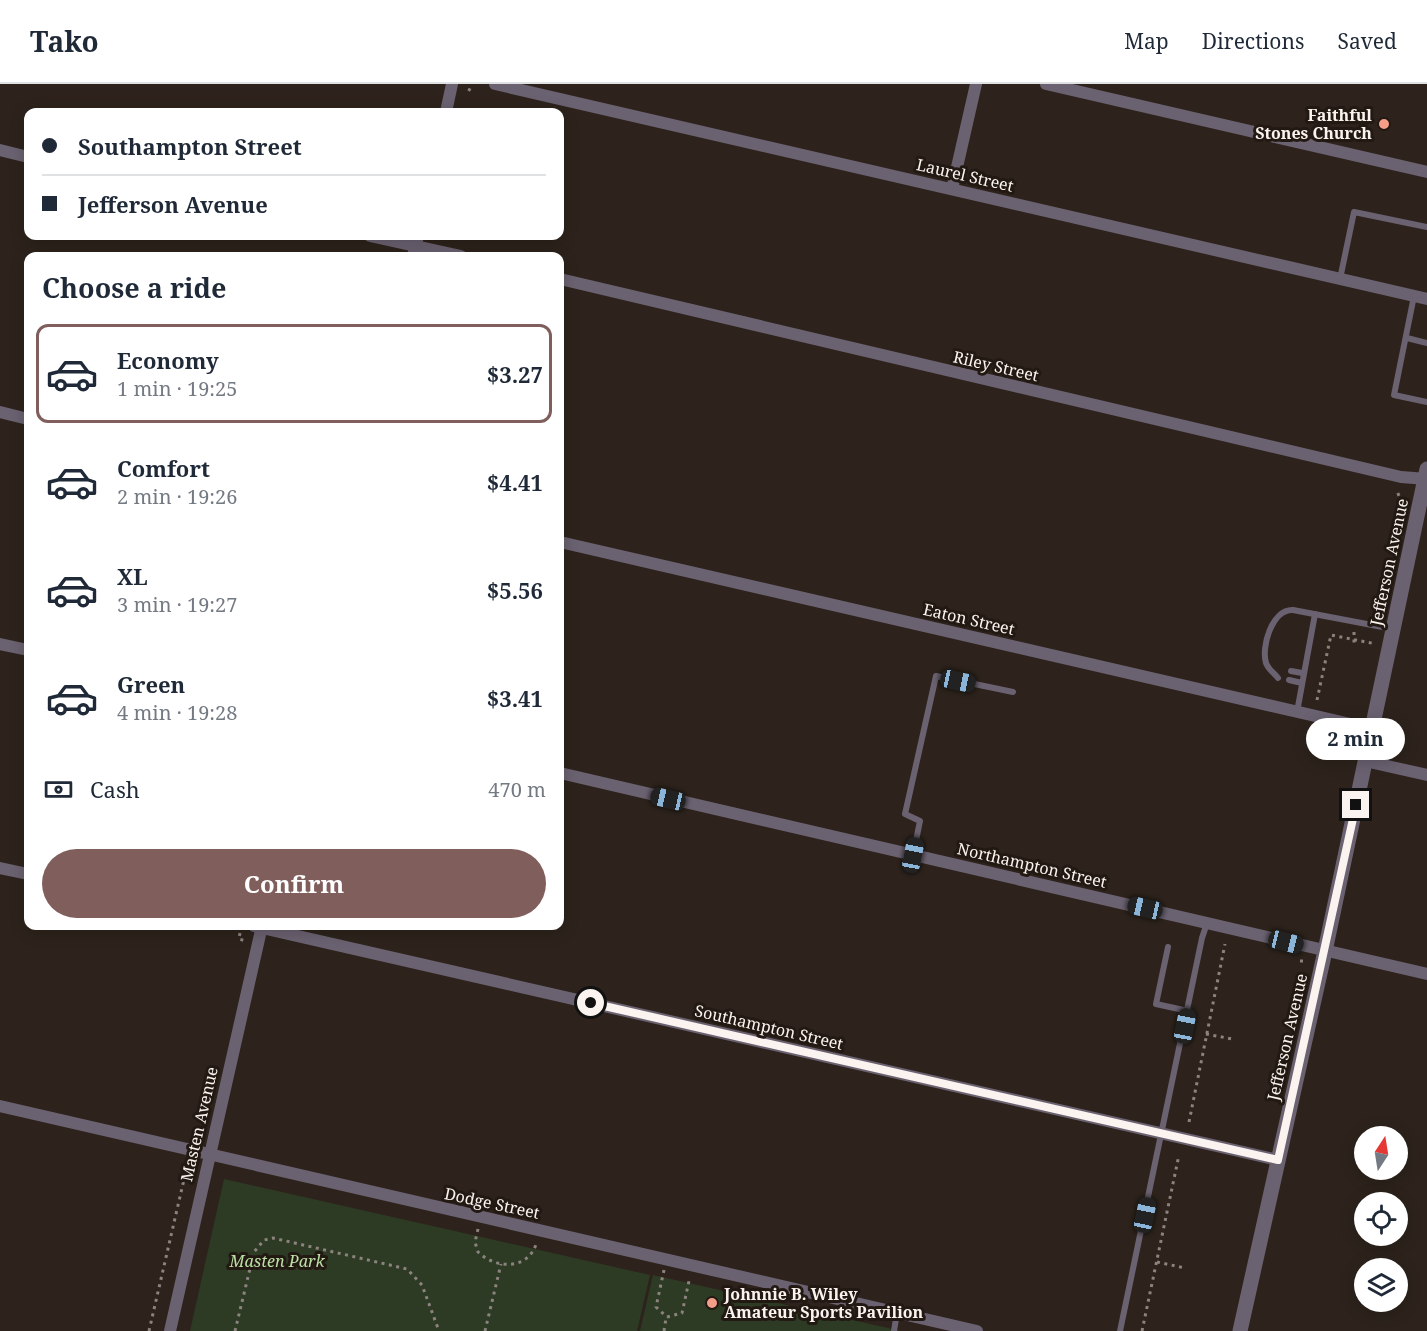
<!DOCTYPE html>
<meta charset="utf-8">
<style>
body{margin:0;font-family:"Noto Serif",serif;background:#f2f2f3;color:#1f2937;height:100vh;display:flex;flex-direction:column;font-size:22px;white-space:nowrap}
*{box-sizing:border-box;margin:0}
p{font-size:20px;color:#747a83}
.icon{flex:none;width:33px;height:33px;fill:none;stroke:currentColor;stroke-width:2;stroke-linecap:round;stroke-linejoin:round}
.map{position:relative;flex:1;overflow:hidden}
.drawer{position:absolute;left:24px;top:168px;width:540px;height:678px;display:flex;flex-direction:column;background:#fff;border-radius:12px;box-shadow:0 3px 15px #0003}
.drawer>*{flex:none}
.top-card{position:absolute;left:24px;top:24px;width:540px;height:132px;border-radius:12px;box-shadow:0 3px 15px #0003;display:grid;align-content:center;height:132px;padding:0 18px;background:#fff}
.needle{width:39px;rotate:12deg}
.tools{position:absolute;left:1354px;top:1042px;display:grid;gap:12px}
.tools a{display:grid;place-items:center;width:54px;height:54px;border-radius:50%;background:#fff;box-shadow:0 3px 15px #0003;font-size:30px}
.end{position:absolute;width:27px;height:27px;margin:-14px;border:8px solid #faf3ef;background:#111;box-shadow:0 0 0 3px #111}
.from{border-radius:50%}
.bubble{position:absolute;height:42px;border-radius:21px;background:#fff;box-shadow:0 3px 15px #0003;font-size:20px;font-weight:700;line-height:42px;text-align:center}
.car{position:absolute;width:18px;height:36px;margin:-18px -9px;border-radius:8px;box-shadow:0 0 4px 2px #0007;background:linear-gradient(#222 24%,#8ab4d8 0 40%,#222 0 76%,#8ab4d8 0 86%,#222 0)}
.top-card b{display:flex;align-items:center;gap:21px;height:57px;font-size:22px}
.top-card b+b{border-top:2px solid #e0e1e3}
.top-card i{width:15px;height:15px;background:#1f2937}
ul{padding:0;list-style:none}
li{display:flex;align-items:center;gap:18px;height:99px;margin:0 12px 9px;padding:0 6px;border:3px solid transparent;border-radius:12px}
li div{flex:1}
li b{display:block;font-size:22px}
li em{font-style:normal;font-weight:700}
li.active{border-color:#7f5e5c}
li>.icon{width:54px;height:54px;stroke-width:1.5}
h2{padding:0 18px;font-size:27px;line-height:72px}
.pay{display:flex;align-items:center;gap:15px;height:66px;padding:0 18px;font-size:22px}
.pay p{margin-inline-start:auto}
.action{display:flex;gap:12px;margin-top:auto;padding:12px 18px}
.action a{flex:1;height:69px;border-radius:36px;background:#7f5e5c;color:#fff;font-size:24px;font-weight:700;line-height:69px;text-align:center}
header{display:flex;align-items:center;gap:36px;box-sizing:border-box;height:84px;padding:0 30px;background:#fff;border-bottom:2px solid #e0e1e3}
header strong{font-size:28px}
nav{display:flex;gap:33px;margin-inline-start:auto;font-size:21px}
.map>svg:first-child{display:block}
.green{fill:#2d3b24}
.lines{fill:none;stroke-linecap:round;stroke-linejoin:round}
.path{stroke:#8c837e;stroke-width:3;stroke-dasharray:3 4.5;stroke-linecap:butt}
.service{stroke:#6b6271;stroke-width:6}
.minor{stroke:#6b6271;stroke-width:12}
.tertiary{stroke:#6b6271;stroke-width:15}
.route{stroke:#faf3ef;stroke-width:8}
.poi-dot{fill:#f49e8a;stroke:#231913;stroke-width:2}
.labels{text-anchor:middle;stroke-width:6;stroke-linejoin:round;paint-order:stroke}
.poi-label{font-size:16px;font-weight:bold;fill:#faf3ef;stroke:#231913;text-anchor:end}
.street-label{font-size:16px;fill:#faf3ef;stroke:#231913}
.park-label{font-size:16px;font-style:italic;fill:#bbe0a5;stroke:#231913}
</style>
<header>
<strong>Tako</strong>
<nav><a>Map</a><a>Directions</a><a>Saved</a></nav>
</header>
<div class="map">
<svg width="1427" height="1247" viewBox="0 0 1427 1247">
<rect width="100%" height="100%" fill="#2d231c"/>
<g class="green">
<polygon points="224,1095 650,1191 637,1247 190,1247"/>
<polygon points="653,1191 901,1247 640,1247"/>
</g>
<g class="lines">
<g class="path">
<polyline points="468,5 472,7"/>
<polyline points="1397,411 1402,409"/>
<polyline points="1354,548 1354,561"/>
<polyline points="1317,616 1331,551 1376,560"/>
<polyline points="240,849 239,855 246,857"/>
<polyline points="1300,877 1303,877"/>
<polyline points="1206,950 1232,955"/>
<polyline points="1189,1038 1225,860"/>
<path d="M478,1145L475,1158L478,1168C497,1186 530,1186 537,1157"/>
<polyline points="1157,1178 1185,1184"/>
<polyline points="664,1186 656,1223 667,1233"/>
<polyline points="667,1233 682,1229 689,1197"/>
<polyline points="149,1247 188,1078"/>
<polyline points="235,1247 254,1168 264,1156 273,1154 407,1185 422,1201 439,1247"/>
<polyline points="485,1247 501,1180"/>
<polyline points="664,1247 666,1234"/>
<polyline points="1142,1247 1179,1071"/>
</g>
<g class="service">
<polyline points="1340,195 1354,128 1427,143"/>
<polyline points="1414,212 1394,311 1427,318"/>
<polyline points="1407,254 1427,259"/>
<polyline points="1291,587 1302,589"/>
<path d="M1278,594C1274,589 1268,585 1266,579C1261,563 1272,525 1293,526L1393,545"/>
<polyline points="1289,596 1302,599"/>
<polyline points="1297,628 1315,530"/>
<polyline points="913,771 920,737 905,730 936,592 1013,608"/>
<polyline points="1168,863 1156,920 1188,927"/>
<polyline points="894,1247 897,1229"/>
<polyline points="1120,1247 1202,854 1207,839"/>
</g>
<g class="minor">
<polyline points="495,0 1427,215"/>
<polyline points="1046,0 1427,88"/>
<polyline points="446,28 452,0"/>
<polyline points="0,66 28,73"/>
<polyline points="952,105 976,0"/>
<polyline points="370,152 461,172"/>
<polyline points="413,172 418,152"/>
<polyline points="560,195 1401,393 1427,395"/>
<polyline points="0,328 28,335"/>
<polyline points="560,458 1372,645"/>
<polyline points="0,560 28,566"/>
<polyline points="1365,677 1427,691"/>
<polyline points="560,689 1427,890"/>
<polyline points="0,784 28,790"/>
<polyline points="254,842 1278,1076"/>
<polyline points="0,1022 977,1247"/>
<polyline points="170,1247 262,842"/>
</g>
<polyline class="tertiary" points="1240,1247 1325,867 1427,385"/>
</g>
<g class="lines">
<polyline class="route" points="591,919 1278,1076 1356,721"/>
</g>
<g class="poi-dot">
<circle cx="1384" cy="40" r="6"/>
<circle cx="712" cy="1219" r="6"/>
</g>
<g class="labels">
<g class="poi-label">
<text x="1372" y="37">Faithful<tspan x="1372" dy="18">Stones Church</tspan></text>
<text x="724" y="1216" text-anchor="start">Johnnie B. Wiley<tspan x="724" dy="18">Amateur Sports Pavilion</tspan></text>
</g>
<g class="street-label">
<text transform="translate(965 91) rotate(13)" y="6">Laurel Street</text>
<text transform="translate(996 282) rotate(13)" y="6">Riley Street</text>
<text transform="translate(1389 478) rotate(-78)" y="6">Jefferson Avenue</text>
<text transform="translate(969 535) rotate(13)" y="6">Eaton Street</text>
<text transform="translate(1032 781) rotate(13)" y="6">Northampton Street</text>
<text transform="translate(769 943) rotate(13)" y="6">Southampton Street</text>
<text transform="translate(1287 953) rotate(-77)" y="6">Jefferson Avenue</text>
<text transform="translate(199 1040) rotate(-77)" y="6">Masten Avenue</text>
<text transform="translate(492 1119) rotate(12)" y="6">Dodge Street</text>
</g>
<g class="park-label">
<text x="277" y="1183">Masten Park</text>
</g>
</g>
</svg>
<div class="tools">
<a><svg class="needle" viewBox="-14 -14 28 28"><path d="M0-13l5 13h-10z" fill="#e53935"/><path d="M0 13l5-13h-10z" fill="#747a83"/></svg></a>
<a><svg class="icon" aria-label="locate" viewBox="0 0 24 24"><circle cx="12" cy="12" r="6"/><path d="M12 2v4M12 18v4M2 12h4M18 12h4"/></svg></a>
<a><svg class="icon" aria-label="layers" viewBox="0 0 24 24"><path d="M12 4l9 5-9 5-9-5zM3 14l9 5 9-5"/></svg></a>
</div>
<i class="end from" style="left:591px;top:919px"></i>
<i class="end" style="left:1356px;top:721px"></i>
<div class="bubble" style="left:1306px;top:634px;width:99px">2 min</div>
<i class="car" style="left:958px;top:597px;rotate:102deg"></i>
<i class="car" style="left:668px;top:715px;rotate:283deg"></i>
<i class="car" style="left:913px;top:771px;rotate:11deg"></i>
<i class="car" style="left:1145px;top:824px;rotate:283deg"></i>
<i class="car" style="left:1286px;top:858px;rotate:104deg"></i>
<i class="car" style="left:1185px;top:942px;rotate:11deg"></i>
<i class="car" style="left:1145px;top:1131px;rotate:12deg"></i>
<div class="top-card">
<b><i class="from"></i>Southampton Street</b>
<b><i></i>Jefferson Avenue</b>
</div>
<section class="drawer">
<h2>Choose a ride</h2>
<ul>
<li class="active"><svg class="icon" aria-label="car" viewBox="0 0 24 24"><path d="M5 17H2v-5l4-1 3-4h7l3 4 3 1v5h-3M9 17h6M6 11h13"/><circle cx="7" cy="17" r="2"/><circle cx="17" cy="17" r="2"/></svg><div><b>Economy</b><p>1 min · 19:25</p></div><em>$3.27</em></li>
<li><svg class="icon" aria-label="car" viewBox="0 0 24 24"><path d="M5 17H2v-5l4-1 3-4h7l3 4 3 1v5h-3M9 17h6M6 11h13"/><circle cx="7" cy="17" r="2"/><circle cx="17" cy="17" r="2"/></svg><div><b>Comfort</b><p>2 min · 19:26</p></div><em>$4.41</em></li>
<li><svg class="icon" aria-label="car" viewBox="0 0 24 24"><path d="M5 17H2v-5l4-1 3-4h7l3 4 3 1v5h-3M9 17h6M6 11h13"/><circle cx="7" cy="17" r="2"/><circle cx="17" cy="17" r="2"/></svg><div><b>XL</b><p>3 min · 19:27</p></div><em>$5.56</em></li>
<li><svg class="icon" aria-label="car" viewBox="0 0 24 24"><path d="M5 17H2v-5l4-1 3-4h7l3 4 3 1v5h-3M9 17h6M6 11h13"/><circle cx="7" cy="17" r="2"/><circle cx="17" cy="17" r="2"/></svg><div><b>Green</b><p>4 min · 19:28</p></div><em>$3.41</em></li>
</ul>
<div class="pay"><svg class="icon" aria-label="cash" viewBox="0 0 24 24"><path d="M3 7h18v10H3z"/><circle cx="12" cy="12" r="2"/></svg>Cash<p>470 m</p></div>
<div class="action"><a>Confirm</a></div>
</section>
</div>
